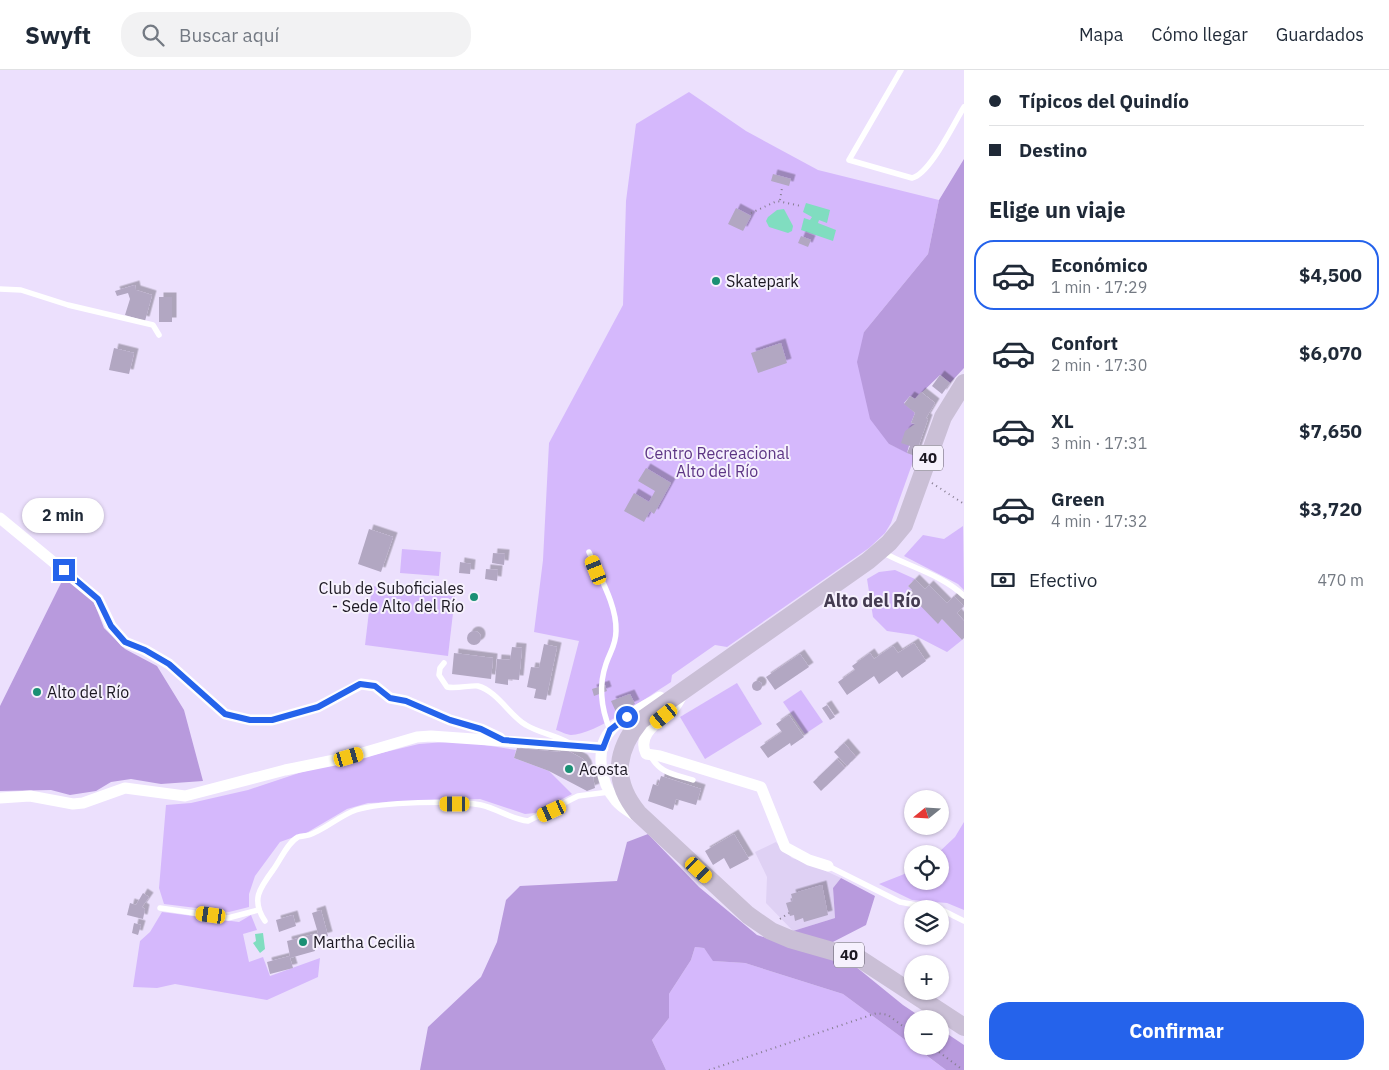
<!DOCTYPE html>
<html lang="es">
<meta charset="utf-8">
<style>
body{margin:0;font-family:"IBM Plex Sans",sans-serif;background:#f2f2f3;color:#1f2937;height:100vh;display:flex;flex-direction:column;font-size:19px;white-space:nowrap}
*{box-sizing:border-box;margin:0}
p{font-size:16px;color:#747a83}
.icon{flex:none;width:28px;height:28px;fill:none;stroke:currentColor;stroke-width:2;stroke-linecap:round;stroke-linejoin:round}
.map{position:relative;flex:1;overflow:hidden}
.sheet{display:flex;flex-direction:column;background:#fff;width:425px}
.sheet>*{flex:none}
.guide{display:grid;align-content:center;height:110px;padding:0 25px;background:#fff}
.needle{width:32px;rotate:252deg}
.fabs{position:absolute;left:904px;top:720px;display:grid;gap:10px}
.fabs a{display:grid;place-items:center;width:45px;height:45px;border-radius:50%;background:#fff;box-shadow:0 1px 4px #0004;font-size:25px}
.end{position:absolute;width:22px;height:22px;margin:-11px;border:6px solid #2563eb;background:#fff;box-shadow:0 0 0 2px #fff}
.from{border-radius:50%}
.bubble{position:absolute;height:35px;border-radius:18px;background:#fff;box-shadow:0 1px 4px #0004;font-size:16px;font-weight:800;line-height:35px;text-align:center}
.car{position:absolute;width:15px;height:30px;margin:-15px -8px;border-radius:6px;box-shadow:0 0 4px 1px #0007;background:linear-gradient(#f5c518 24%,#345 0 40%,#f5c518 0 76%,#345 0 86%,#f5c518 0)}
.guide b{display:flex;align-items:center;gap:18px;height:48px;font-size:19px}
.guide b+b{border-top:1px solid #e0e1e3}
.guide i{width:12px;height:12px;background:#1f2937}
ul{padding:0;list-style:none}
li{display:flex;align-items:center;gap:15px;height:70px;margin:0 10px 8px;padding:0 15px;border:2px solid transparent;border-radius:20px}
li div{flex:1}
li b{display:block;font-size:19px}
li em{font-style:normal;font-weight:800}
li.current{border-color:#2563eb}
li>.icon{width:45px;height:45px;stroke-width:1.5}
h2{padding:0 25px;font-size:22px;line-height:60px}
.pay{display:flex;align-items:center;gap:12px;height:55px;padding:0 25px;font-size:19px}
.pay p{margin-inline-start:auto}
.action{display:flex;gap:10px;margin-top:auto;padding:10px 25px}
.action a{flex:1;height:58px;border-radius:20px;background:#2563eb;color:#fff;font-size:20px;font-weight:800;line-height:58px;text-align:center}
header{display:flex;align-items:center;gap:30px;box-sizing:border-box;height:70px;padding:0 25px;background:#fff;border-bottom:1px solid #e0e1e3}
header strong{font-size:24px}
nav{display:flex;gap:28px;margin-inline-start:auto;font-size:18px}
.search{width:350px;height:45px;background:#f2f2f3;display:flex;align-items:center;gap:12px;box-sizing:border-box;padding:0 18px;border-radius:20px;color:#747a83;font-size:19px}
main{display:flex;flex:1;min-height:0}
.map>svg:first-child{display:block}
.built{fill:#dfd1f4}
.green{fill:#d5b8fc}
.forest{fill:#b89add}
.water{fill:#80ddc0}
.building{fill:#b2a7c2;filter:url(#shadow)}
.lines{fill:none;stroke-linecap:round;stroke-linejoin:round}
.path{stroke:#857d90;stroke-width:2;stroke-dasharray:1 4;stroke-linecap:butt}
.lane{stroke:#fff;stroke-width:5.5}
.street{stroke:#fff;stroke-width:11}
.primary{stroke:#cabfd6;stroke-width:18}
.route{stroke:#2563eb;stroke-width:6}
.poi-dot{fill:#1a9074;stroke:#f6f1fd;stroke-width:2}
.labels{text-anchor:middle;stroke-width:4;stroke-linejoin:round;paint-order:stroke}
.shield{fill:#f6f1fd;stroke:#5d5964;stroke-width:1}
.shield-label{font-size:15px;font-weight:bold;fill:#1c1822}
.poi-label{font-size:16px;fill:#1c1822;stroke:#f6f1fd;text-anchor:start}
.park-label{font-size:16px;fill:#5d3685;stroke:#f6f1fd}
.neighbourhood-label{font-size:18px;font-weight:bold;fill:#443b51;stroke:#f6f1fd}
</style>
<header>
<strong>Swyft</strong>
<div class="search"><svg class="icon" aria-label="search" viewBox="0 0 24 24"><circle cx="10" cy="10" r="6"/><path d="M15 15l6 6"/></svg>Buscar aquí</div>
<nav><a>Mapa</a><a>Cómo llegar</a><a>Guardados</a></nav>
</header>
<main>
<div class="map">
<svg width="964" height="1000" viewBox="0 0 964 1000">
<defs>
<filter id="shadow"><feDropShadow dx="4.5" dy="-4.5" stdDeviation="0" flood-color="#0004"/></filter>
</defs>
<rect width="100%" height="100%" fill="#ece0fd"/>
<polygon class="built" points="776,772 792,788 813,795 841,808 833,818 835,848 793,861 766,833 767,807 755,782"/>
<g class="green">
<path d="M689,22L746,61L818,100L939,130L928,184L864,262L889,374L915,386L891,453L885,463L869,478L727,577L715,575L672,605L671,612C649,626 595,665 571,665C567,665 560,661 556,660L579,571L534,562L543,490L549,373L623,235L626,131L636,54Z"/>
<polygon points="963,456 964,520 958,514 904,486 923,465 944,469"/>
<polygon points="402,479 441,482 439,506 400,503"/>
<polygon points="895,500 915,509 908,516 912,520 908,523 938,553 942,549 962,570 947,582 914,565 887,561 873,547 867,509 879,502"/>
<polygon points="372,516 455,526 448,586 365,575"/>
<polygon points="737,613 762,654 705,689 680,647"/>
<polygon points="801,620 823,652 805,664 783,632"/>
<polygon points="459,671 516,680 514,688 549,701 572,724 535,743 525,744 480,729 368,733 347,739 308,762 280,772 255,806 249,824 249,837 229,842 164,834 159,818 166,735 191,733 248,720 302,702 419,674"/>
<polygon points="964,752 964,840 947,833 912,830 879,814 912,801 912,811 940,811 940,784 937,784 955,767"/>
<polygon points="162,842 239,852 251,845 257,860 243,864 249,892 263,887 270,906 320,888 318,907 267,930 175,914 157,918 133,917 140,871 150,862"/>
<polygon points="695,877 704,878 714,891 745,893 843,924 946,1000 666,1000 652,970 669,948 669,924 691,890"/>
</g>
<g class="forest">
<polygon points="964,89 964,298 950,313 940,305 915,329 910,326 904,333 915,343 911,353 915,354 907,383 889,374 870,349 857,292 864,262 928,184 939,130"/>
<polygon points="64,507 93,530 104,558 125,579 157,596 184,640 203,711 161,714 131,709 111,712 96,721 70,725 51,720 0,721 0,636"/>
<polygon points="648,764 699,817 757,865 855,896 903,935 924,949 912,949 912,975 843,924 745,893 713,891 704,878 695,877 691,890 669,924 669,948 652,970 666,1000 420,1000 428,957 481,907 497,872 506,830 520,816 617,811 627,772"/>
<polygon points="841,808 875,826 866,855 831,873 793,861 835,848 833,818"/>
<polygon points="940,959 964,975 964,1000 946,1000 914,976 940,976"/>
</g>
<g class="water">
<polygon points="806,133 830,140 827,153 819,150 818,153 836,160 833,171 801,160 804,148 810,150 812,147 803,142"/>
<polygon points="784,139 793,156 792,161 788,163 769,157 766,151 768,147 777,140"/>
<polygon points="263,863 265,879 260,883 253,873 256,871 255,864"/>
</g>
<g class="building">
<polygon points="773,104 791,109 789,116 771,111"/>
<polygon points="736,138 751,146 743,161 728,154"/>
<polygon points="801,166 811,170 808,177 798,173"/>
<polygon points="135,215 136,220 152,225 145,251 125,245 130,229 128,223 117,226 115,221"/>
<rect x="159" y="227" width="13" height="25"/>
<polygon points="781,273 787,293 758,303 751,283"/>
<polygon points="114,278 134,283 129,304 109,300"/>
<polygon points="940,305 950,313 942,324 932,316"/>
<polygon points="921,322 935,333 926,348 928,349 915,386 907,383 910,376 901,373 905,361 915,354 911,353 915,343 904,334 910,326 915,329"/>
<polygon points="646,398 671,413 654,444 650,441 644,452 624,441 634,423 649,432 655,421 638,411"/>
<polygon points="369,459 393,467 381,502 358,494"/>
<polygon points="493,483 505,484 504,495 492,493"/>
<polygon points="460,492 471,494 470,504 459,503"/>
<polygon points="486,499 498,500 497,511 485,509"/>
<polygon points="915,509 925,519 929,515 947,533 954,526 964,536 957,543 964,551 964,568 962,570 942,549 938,554 908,523 912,520 908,516"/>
<circle cx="474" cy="568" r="7"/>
<polygon points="914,573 926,591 902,608 897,601 879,614 874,606 847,625 838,612 855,600 852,596 870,583 874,589 893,576 898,583"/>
<polygon points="544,574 557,577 546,630 534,628 536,619 527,617 531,597 539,598"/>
<polygon points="512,577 522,578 519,610 508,609 508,615 495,613 497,589 510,590"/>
<polygon points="454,583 493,588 491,609 452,604"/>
<polygon points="800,584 809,597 775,620 766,607"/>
<circle cx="757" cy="616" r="5"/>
<polygon points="605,615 607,621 594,626 592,619"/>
<polygon points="630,624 635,634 616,642 611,631"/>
<polygon points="827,635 835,647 830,650 822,638"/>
<polygon points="789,645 804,667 791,676 790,673 768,688 760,677 782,662 776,654"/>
<polygon points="844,673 856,687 847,696 834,682"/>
<polygon points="517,678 559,682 565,679 583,689 587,695 589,704 593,707 595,718 587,721 549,701 514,688"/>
<polygon points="837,689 845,698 821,721 813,712"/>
<polygon points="661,706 701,719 696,735 676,729 673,740 648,731 653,714 658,716"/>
<polygon points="734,764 749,789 730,799 724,788 713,795 705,781"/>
<polygon points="822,815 828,845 804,852 803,848 795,851 794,845 790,846 786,833 793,831 791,824"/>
<polygon points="143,823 149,827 142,837 145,839 143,849 127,845 130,833 136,835"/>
<polygon points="321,840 328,866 318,869 319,873 313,874 315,881 290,888 293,898 270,904 267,892 290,886 287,871 318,863 312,843"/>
<polygon points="293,845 296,856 279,862 276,850"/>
<polygon points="134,853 141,855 138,865 132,863"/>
</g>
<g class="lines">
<g class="path">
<polyline points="780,130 782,118"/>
<polyline points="751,143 777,131 801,136"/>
<polyline points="932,413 964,434"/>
<polyline points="780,849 789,843"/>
<polyline points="931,976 963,1000"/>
<polyline points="709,1000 877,943 888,945 912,963"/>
</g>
<g class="lane">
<path d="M901,0L849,90L912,108C930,104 954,53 964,37"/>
<polyline points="0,219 21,220 68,235 153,255 159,265"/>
<path d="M589,482C599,506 617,535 616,561C616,575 610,582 606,594C598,617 601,638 610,660"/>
<path d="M882,482C909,497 941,504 964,526"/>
<path d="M444,593L440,598L439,605L447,617C457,619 470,615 478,616C497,621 511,647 526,655C539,663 555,665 569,673"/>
<path d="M650,685C660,704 674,704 693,710"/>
<polyline points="828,796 900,832 938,839"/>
<polyline points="160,838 228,848 258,840"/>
<polyline points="940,839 964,851"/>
<path d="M265,851C251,830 259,819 273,800C280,791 287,773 298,767C301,766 306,766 309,765C326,759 339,746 356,740C381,732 455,730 481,735C498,739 511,749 528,751L578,726L609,722"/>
</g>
<g class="street">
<polyline points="0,448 98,529 111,556 125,572 145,580 169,594 225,644 250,650 272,650 318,637 361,614 375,616 390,628 406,631 450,650 481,659 500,668"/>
<path d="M682,625C680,629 677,635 673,639C661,651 636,663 646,684L660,686L761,717L785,777L809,790L828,796"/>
<polyline points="0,728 30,726 73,734 83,733 125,718 185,726 285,700 349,687 417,667 431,666 603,678"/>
<path d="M634,745C628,741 620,736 616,731C600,713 594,677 612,659C625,645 644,637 660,627"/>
</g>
<path class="primary" d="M964,313L943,347L904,455L889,473L868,491L640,651C615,682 612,711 638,743L748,845L771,861L790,869L860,889L964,957"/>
</g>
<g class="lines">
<polyline class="route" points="64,500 98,529 111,556 125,572 145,580 169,594 225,644 250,650 272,650 318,637 360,614 375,616 390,628 406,631 450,650 481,659 503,670 603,678 610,660 627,647"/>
</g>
<g class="poi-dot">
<circle cx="716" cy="211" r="5"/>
<circle cx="474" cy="527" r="5"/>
<circle cx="37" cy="622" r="5"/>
<circle cx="569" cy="699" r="5"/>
<circle cx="303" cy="872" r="5"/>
</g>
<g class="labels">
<g class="shield">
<rect x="913" y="375.5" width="30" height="25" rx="4"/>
<rect x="834" y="872.5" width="30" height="25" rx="4"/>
</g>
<g class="shield-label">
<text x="928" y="393">40</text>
<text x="849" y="890">40</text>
</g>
<g class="poi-label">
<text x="726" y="217">Skatepark</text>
<text x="464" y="524" text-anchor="end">Club de Suboficiales<tspan x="464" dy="18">- Sede Alto del Río</tspan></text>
<text x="47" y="628">Alto del Río</text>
<text x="579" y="705">Acosta</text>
<text x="313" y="878">Martha Cecilia</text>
</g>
<g class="park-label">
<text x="717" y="389">Centro Recreacional<tspan x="717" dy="18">Alto del Río</tspan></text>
</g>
<g class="neighbourhood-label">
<text x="872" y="537">Alto del Río</text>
</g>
</g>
</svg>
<div class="fabs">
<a><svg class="needle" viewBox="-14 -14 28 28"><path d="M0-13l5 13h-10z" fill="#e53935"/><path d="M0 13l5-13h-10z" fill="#747a83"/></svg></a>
<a><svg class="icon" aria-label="locate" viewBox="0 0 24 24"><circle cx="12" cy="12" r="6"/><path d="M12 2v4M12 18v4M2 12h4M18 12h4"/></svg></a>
<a><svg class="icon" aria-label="layers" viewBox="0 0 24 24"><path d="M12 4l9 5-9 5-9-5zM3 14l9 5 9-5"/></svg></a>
<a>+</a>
<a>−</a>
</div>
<i class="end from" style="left:627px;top:647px"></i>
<i class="end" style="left:64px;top:500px"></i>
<div class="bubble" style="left:22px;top:428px;width:82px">2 min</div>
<i class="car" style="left:596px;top:500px;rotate:338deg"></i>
<i class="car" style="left:664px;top:646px;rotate:231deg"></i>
<i class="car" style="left:349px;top:687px;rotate:74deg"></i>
<i class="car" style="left:455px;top:734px;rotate:270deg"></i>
<i class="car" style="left:552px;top:741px;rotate:245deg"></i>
<i class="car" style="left:699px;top:800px;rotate:133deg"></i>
<i class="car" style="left:211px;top:845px;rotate:278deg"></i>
</div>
<section class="sheet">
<div class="guide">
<b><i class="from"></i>Típicos del Quindío</b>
<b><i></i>Destino</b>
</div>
<h2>Elige un viaje</h2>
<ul>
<li class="current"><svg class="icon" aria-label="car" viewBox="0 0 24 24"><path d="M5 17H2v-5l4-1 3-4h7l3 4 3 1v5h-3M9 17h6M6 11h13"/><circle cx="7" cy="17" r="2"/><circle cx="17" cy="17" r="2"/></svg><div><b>Económico</b><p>1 min · 17:29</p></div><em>$4,500</em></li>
<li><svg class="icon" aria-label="car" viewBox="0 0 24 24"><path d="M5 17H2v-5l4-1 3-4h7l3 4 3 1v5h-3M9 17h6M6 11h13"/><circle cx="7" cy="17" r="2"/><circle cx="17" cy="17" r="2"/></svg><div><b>Confort</b><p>2 min · 17:30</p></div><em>$6,070</em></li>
<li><svg class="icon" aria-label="car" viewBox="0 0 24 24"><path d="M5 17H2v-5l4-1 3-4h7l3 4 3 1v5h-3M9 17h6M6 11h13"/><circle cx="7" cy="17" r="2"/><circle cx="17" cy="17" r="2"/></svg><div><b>XL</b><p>3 min · 17:31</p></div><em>$7,650</em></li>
<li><svg class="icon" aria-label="car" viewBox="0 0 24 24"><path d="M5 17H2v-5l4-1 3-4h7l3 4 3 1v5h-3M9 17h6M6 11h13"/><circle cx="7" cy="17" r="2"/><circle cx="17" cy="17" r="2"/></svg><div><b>Green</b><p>4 min · 17:32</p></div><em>$3,720</em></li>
</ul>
<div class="pay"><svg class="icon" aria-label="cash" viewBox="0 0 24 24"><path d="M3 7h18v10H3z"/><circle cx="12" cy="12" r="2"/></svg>Efectivo<p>470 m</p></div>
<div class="action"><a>Confirmar</a></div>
</section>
</main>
